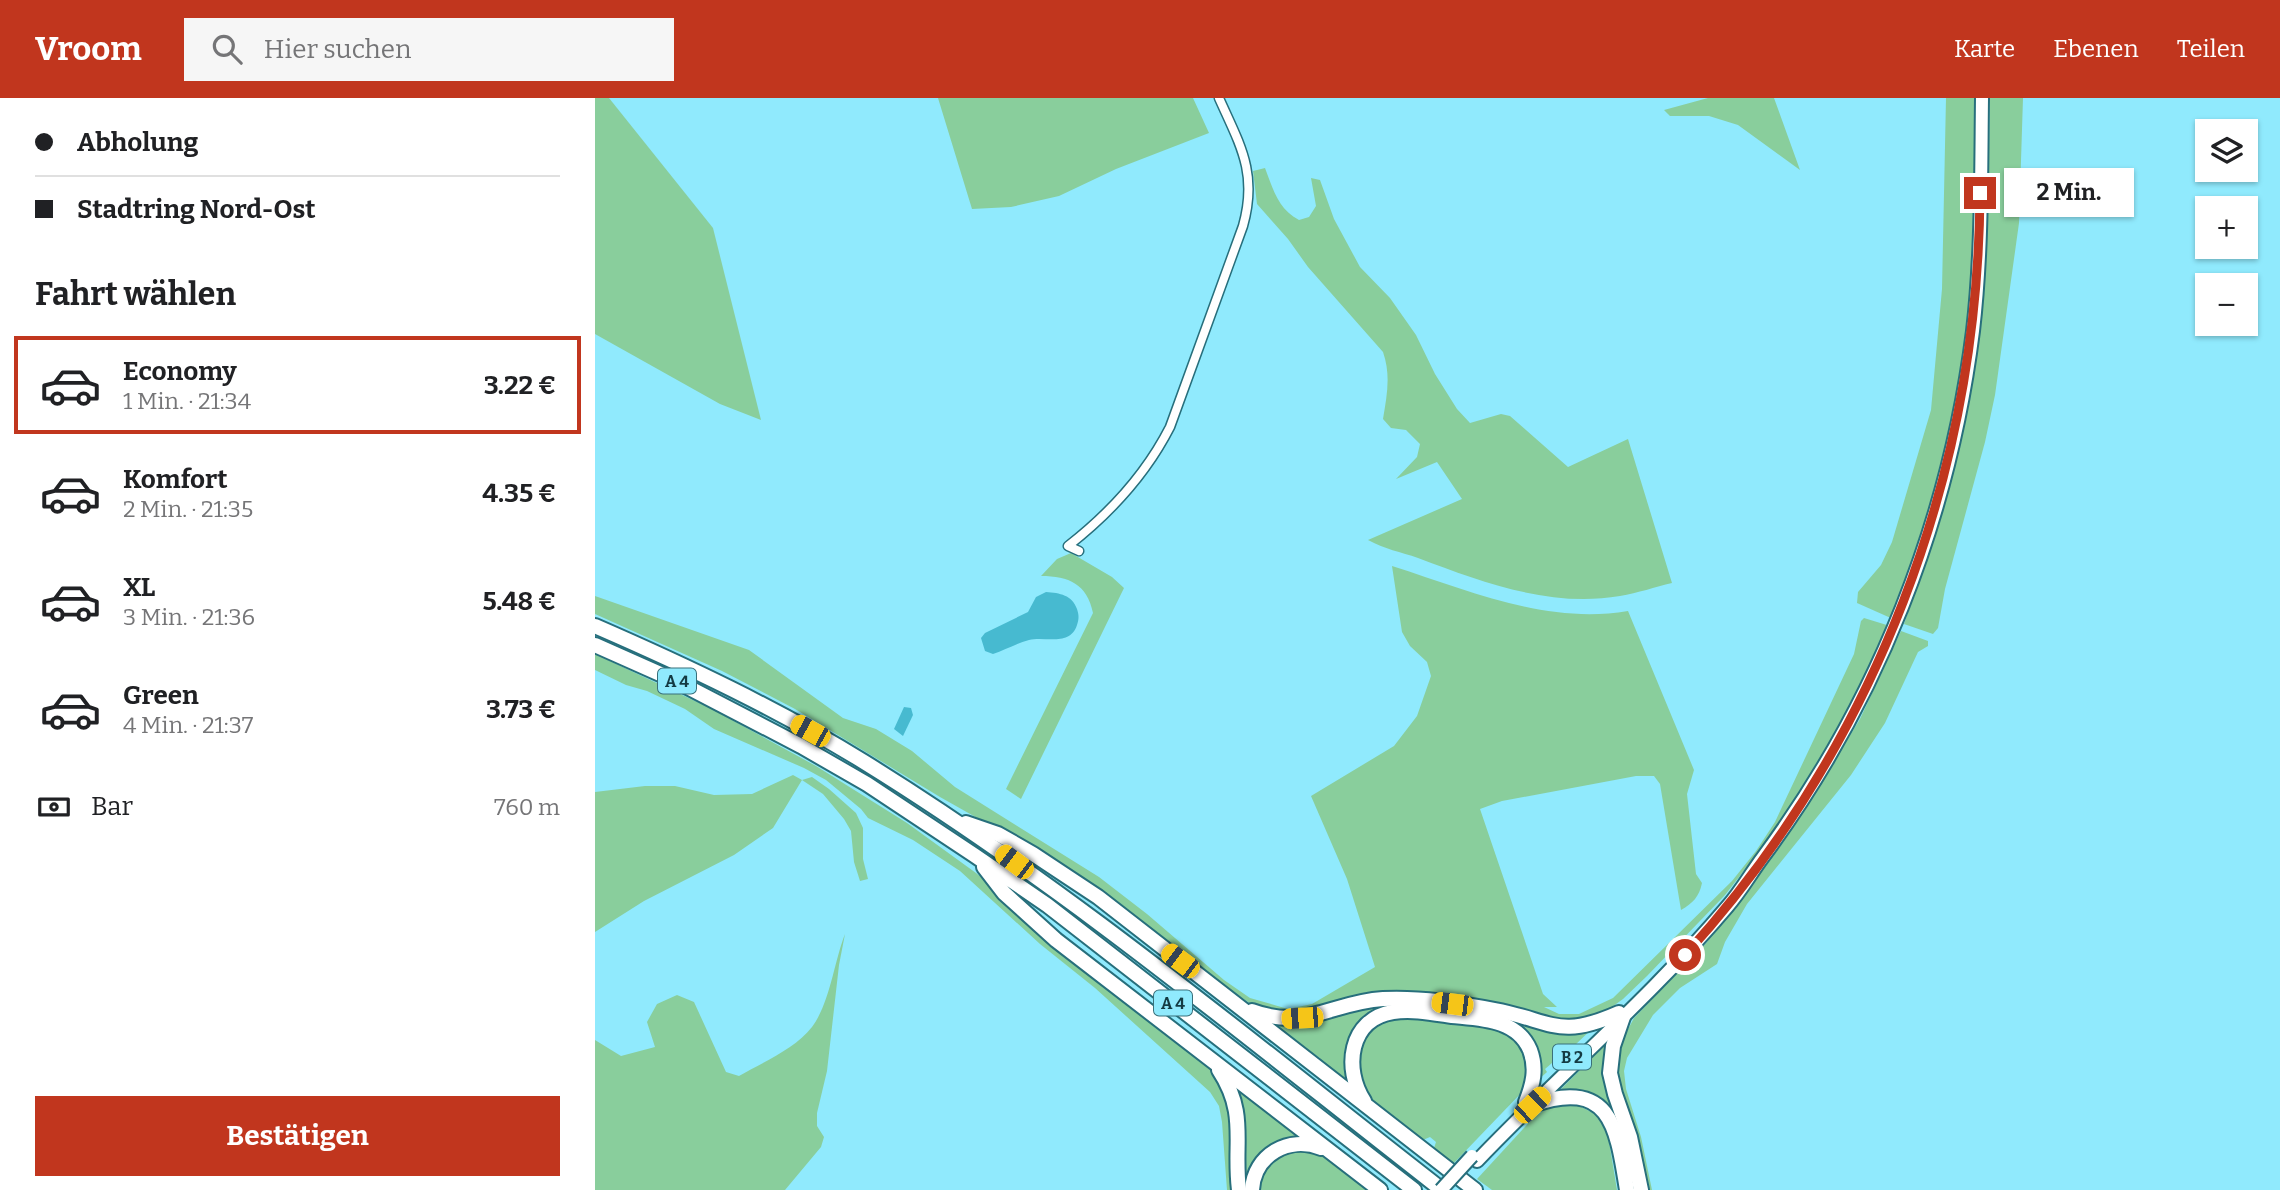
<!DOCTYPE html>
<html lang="de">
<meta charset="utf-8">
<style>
body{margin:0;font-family:Bitter,serif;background:#f6f6f6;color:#202124;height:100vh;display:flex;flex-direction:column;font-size:26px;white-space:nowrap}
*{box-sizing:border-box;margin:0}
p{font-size:23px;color:#757577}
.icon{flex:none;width:38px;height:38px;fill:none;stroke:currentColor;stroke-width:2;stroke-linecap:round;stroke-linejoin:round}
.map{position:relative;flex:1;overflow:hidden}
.sheet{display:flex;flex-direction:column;background:#fff;width:595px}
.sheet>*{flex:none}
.banner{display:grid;align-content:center;height:154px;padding:0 35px;background:#fff}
.buttons{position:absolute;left:1600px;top:21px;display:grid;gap:14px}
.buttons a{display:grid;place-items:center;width:63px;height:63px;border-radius:0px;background:#fff;box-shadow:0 2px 5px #0004;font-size:35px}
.end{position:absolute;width:32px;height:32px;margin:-16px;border:9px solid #c1361e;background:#fff;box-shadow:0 0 0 4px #fff}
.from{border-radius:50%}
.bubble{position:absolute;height:49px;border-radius:0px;background:#fff;box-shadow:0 2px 5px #0004;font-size:23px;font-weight:700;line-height:49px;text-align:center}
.car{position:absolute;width:21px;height:42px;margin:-21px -10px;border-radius:9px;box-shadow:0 0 5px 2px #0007;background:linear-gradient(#f5c518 24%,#345 0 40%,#f5c518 0 76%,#345 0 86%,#f5c518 0)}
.banner b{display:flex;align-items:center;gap:24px;height:66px;font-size:26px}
.banner b+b{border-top:2px solid #e0e0e0}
.banner i{width:18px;height:18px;background:#202124}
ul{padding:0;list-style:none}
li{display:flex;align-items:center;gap:21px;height:98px;margin:0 14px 10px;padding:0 21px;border:4px solid transparent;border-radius:0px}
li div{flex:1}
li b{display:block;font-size:26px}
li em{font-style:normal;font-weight:700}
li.selected{border-color:#c1361e}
li>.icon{width:63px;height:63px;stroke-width:1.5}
h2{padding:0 35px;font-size:32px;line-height:84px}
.pay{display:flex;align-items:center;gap:18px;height:77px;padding:0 35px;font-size:26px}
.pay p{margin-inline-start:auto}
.primary-button{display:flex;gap:14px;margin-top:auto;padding:14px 35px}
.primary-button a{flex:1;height:80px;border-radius:0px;background:#c1361e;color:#fff;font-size:28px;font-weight:700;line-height:80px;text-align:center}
header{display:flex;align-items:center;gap:42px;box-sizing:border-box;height:98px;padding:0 35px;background:#c1361e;color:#fff}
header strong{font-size:33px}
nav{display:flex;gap:38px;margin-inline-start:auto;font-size:24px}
.search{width:490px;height:63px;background:#f6f6f6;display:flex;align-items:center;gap:18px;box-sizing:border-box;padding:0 24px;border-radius:0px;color:#757577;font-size:26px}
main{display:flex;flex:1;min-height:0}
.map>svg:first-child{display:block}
.green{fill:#89ce9c}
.water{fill:#47bad0}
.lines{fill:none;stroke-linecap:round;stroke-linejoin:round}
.minor-casing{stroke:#276f7c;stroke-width:11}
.trunk-casing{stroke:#276f7c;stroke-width:16}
.motorway-casing{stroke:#276f7c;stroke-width:18}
.minor{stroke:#fff;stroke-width:8}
.trunk{stroke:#fff;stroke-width:12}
.motorway{stroke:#fff;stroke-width:14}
.trunk-bridge-casing{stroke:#276f7c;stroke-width:16;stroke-linecap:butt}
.trunk-bridge{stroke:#fff;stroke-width:12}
.route{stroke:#c1361e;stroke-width:9}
.labels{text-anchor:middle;stroke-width:7;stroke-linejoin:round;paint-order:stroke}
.shield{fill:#90eafd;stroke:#39707b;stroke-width:2}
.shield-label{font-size:16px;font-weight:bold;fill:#143b43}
</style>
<header>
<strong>Vroom</strong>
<div class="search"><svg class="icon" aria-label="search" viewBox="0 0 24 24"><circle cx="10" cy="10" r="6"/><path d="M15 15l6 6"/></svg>Hier suchen</div>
<nav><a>Karte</a><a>Ebenen</a><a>Teilen</a></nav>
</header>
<main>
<section class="sheet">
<div class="banner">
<b><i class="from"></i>Abholung</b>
<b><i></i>Stadtring Nord-Ost</b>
</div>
<h2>Fahrt wählen</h2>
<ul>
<li class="selected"><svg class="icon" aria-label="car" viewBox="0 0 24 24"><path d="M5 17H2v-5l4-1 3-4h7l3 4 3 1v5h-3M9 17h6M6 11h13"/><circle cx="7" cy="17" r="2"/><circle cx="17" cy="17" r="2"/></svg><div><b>Economy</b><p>1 Min. · 21:34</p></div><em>3.22 €</em></li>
<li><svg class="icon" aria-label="car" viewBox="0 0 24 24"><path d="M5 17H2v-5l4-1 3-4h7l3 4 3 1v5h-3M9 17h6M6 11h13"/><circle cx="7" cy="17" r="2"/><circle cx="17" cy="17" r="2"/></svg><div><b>Komfort</b><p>2 Min. · 21:35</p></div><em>4.35 €</em></li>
<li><svg class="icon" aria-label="car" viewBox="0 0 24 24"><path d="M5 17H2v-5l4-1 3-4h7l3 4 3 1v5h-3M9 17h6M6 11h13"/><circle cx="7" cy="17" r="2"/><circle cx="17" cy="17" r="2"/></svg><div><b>XL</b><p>3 Min. · 21:36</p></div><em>5.48 €</em></li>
<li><svg class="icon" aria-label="car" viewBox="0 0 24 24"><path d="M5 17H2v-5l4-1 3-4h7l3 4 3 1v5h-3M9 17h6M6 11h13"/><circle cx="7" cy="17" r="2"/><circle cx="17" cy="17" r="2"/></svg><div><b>Green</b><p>4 Min. · 21:37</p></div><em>3.73 €</em></li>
</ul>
<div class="pay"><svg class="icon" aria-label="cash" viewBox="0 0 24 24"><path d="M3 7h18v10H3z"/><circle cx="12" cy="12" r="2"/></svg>Bar<p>760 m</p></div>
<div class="primary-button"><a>Bestätigen</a></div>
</section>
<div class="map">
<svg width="1685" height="1092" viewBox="0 0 1685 1092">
<rect width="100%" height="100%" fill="#90eafd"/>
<g class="green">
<polygon points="0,0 14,0 118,130 166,322 125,306 0,236"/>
<polygon points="343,0 598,0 614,35 521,71 464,98 416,109 377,111"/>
<polygon points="1113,0 1179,0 1205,72 1143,27 1114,18 1075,18 1069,12"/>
<polygon points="1351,0 1383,0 1381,149 1376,212 1368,263 1348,369 1335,416 1298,521 1262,505 1263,494 1286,467 1297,444 1336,312 1347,191"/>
<path d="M1395,0H1428L1424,125L1400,297L1390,344L1350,491L1343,530L1338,536L1309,526C1337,449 1362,373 1376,292C1393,195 1393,97 1395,0Z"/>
<path d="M670,70C678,91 683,111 704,122L714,119L721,108L716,80L725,82L739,121L765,169L795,200L821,237L840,276L862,311L875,325L906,316L915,318L973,369L1033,341L1077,485C1060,489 1043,495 1025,498C955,510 887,484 823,460C806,454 789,451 773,442L867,401L842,364L801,381L822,359L825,346L811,332L796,330L788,321C792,297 796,277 788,254L713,169L693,141L662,106L658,73Z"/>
<path d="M476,455L517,479L529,490L426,701L411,691L498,515C492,486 474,478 446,478L462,461Z"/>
<path d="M797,468C873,492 951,527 1033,513L1099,672L1092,696L1101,776L1107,785C1104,799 1098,805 1086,812L1065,686L1059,678H1041L907,703L885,711L948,896L962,909H949L964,916H984L1018,900L1137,783L1161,753L1180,724L1259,556L1266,523L1269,520L1295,528L1232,655L1177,737L1130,797L1052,878L1028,901L1003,919L964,924L820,898L701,917L660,909L441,753L345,699L200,611L127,573L0,516V498L154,552L248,620L281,631L317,653L360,689L504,779L552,816L629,882L655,900L693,911L717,906L780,869L752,781L716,698L799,648L822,618L836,578L832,564L815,548L807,534Z"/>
<polygon points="1306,533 1333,543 1333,548 1323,554 1290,625 1256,677 1152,806 1130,844 1122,866 1085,890 1058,917 1032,960 1029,973 1031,991 1046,1039 1057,1092 1050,1092 1023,989 1020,969 1023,950 1039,920 1112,844 1186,747 1213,706 1265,621"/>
<polygon points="0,556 117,611 221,668 312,725 381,775 610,966 622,977 636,1005 639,1092 632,1092 627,1024 624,1008 615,994 500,890 445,846 365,773 318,742 273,720 266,711 231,682 209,670 119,631 90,611 52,593 31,587 0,572"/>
<polygon points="198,677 207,682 217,679 234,691 261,715 268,730 268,761 273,781 265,783 259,764 256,733 249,721 228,696 207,682 178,730 139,757 49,803 0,834 0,694 50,688 80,688 119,697 157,696"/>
<path d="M250,836L244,867L232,973L222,1015V1028L229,1039L226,1049L190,1092H0V942L26,958L60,949L52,924L62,906L82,897L99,904L131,974L144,978C168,964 200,951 217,929C235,905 239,864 250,836Z"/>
<polygon points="792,904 999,929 960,966 957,965 950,971 952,974 941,984 943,966 901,919 775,919 756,985 753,987 724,964 725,960 717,955 714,957 674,923"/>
<polygon points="800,917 899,928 926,944 934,964 930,991 858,1066 839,1050 841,1044 835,1039 828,1042 773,999 760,966 770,935 778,927"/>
<path d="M1018,939L1020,1013C1006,995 987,993 966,991Z"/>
<polygon points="642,986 693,1025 690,1029 704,1040 695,1042 652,1092 647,1092 638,988"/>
<polygon points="981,1006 1000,1016 1012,1031 1022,1092 897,1092 882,1081 939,1019 957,1007"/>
<polygon points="708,1050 725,1056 772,1092 661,1092 674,1061"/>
</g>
<g class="water">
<path d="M451,494C465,495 477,497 482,511C484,517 484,521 482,527C475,549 450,538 434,542C422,545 410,552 398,556L390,553L386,540L390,535L433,514L441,499Z"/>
<polygon points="309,609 316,610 318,617 308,638 299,631"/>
</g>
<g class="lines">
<g class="minor-casing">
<path id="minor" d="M484,453L473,448C514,416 551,376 575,329L648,128C663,75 645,47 624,0"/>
</g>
<g class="trunk-casing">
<path id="trunk" d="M882,1063C964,977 1055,900 1132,809C1146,793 1156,775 1168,759C1282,605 1354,424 1378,233C1387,156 1386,78 1387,0"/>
</g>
<g class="motorway-casing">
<g id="motorway">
<path d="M0,528C92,568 183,611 269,664C473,790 658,945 847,1092"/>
<polyline points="0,547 81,583 206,648 272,686 379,757 452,807 819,1092"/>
<polyline points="371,725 403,736 438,756 503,799 880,1092"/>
<polyline points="389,769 409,795 461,842 785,1092"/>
<path d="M657,913C711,933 737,904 788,901C824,899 864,905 900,912C958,923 963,942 1024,915"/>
<polyline points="1028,919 1018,948 1015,975 1020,996 1035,1039 1046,1092"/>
<path d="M624,972C653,1016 638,1045 644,1092"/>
<path d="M769,1003C748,971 754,921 798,914C817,911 837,915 857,918C886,921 922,921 935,952C942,971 938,986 931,1004"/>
<path d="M937,1007C1016,979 1022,1030 1032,1092"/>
<path d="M657,1092C659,1057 694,1037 726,1050"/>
</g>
</g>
<use href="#minor" class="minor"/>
<use href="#trunk" class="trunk"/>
<use href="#motorway" class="motorway"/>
<g class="trunk-bridge-casing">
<polyline id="trunk-bridge" points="846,1092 877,1058"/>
</g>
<use href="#trunk-bridge" class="trunk-bridge"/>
</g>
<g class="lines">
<path class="route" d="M1090,857C1281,647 1383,378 1385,95"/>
</g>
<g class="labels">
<g class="shield">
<rect x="63" y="570.5" width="38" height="25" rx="5"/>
<rect x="559" y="892.5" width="38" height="25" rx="5"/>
<rect x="958" y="946.5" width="38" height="25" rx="5"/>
</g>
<g class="shield-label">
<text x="82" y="589">A 4</text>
<text x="578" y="911">A 4</text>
<text x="977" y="965">B 2</text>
</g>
</g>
</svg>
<div class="buttons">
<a><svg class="icon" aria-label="layers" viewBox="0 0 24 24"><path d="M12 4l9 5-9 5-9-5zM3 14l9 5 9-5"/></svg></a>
<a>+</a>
<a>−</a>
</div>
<i class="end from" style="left:1090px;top:857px"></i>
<i class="end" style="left:1385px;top:95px"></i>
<div class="bubble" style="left:1409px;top:70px;width:130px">2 Min.</div>
<i class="car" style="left:215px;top:633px;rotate:299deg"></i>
<i class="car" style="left:419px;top:764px;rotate:307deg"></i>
<i class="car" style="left:585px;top:863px;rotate:307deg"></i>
<i class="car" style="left:857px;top:906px;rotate:277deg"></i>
<i class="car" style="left:707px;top:920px;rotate:267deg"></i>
<i class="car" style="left:937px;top:1007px;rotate:46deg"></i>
</div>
</main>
